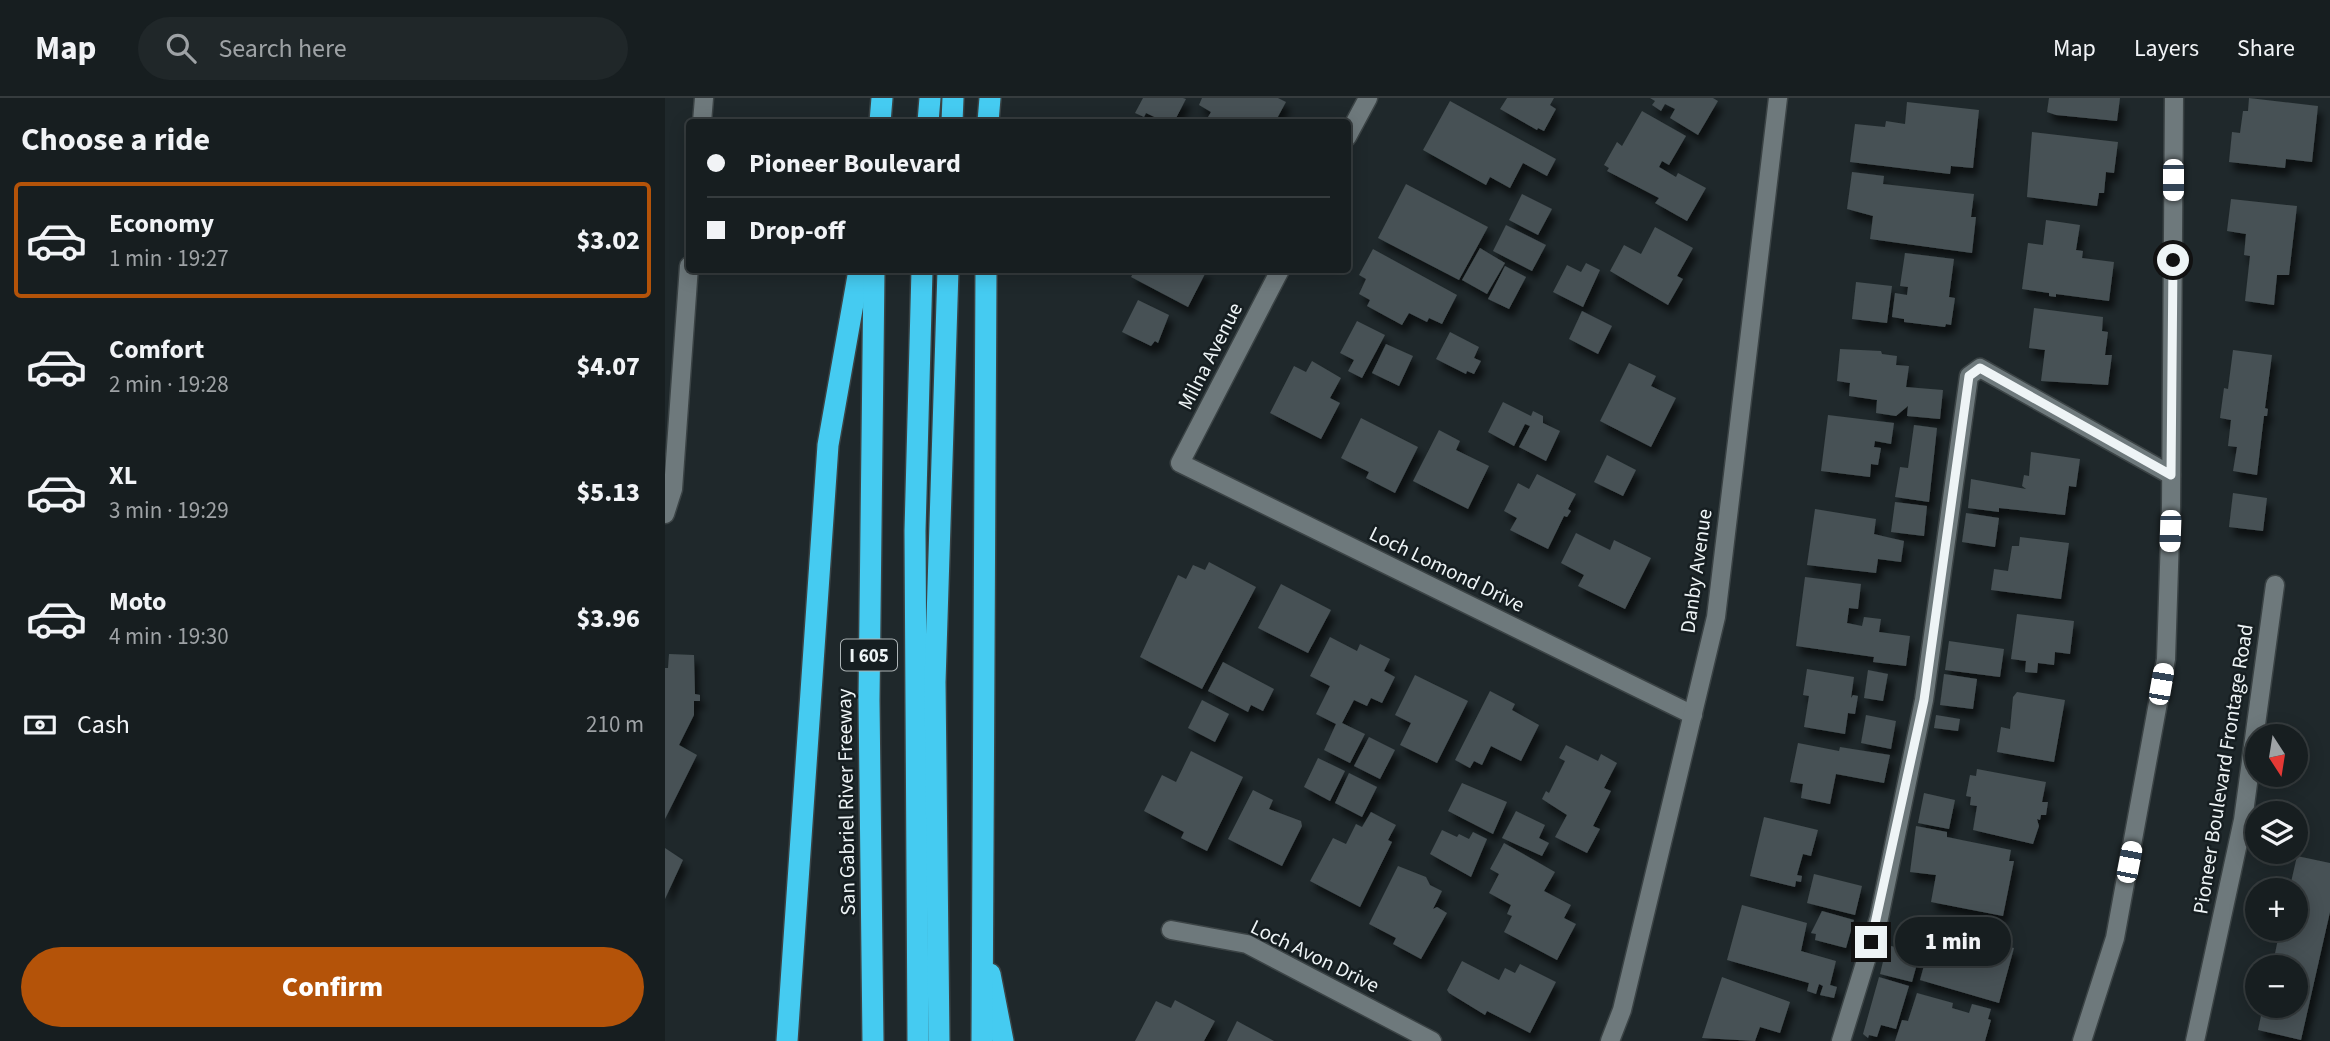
<!DOCTYPE html>
<meta charset="utf-8">
<style>
body{margin:0;font-family:"Source Sans 3",sans-serif;background:#202729;color:#f1f3f6;height:100vh;display:flex;flex-direction:column;font-size:26px;white-space:nowrap}
*{box-sizing:border-box;margin:0}
p{font-size:23px;color:#9ea2a5}
.icon{flex:none;width:38px;height:38px;fill:none;stroke:currentColor;stroke-width:2;stroke-linecap:round;stroke-linejoin:round}
.map{position:relative;flex:1;overflow:hidden}
.panel{display:flex;flex-direction:column;background:#171e20;width:665px}
.panel>*{flex:none}
.guide{position:absolute;left:21px;top:21px;width:665px;height:154px;border-radius:7px;box-shadow:0 4px 18px #0003,0 0 0 2px #363c3e;display:grid;align-content:center;height:154px;padding:0 21px;background:#171e20}
.needle{width:46px;rotate:168deg}
.tools{position:absolute;left:1580px;top:626px;display:grid;gap:14px}
.tools a{display:grid;place-items:center;width:63px;height:63px;border-radius:50%;background:#171e20;box-shadow:0 4px 18px #0003,0 0 0 2px #363c3e;font-size:35px}
.end{position:absolute;width:32px;height:32px;margin:-16px;border:9px solid #eef4f6;background:#111;box-shadow:0 0 0 4px #111}
.from{border-radius:50%}
.bubble{position:absolute;height:49px;border-radius:24px;background:#171e20;box-shadow:0 4px 18px #0003,0 0 0 2px #363c3e;font-size:23px;font-weight:800;line-height:49px;text-align:center}
.car{position:absolute;width:21px;height:42px;margin:-21px -10px;border-radius:9px;box-shadow:0 0 5px 2px #0007;background:linear-gradient(#fff 24%,#345 0 40%,#fff 0 76%,#345 0 86%,#fff 0)}
.guide b{display:flex;align-items:center;gap:24px;height:66px;font-size:26px}
.guide b+b{border-top:2px solid #363c3e}
.guide i{width:18px;height:18px;background:#f1f3f6}
ul{padding:0;list-style:none}
li{display:flex;align-items:center;gap:21px;height:116px;margin:0 14px 10px;padding:0 7px;border:4px solid transparent;border-radius:7px}
li div{flex:1}
li b{display:block;font-size:26px}
li em{font-style:normal;font-weight:800}
li.selected{border-color:#b45309}
li>.icon{width:63px;height:63px;stroke-width:1.5}
h2{padding:0 21px;font-size:32px;line-height:84px}
.pay{display:flex;align-items:center;gap:18px;height:77px;padding:0 21px;font-size:26px}
.pay p{margin-inline-start:auto}
.button{display:flex;gap:14px;margin-top:auto;padding:14px 21px}
.button a{flex:1;height:80px;border-radius:42px;background:#b45309;color:#fff;font-size:28px;font-weight:800;line-height:80px;text-align:center}
header{display:flex;align-items:center;gap:42px;box-sizing:border-box;height:98px;padding:0 35px;background:#171e20;border-bottom:2px solid #363c3e}
header strong{font-size:33px}
nav{display:flex;gap:38px;margin-inline-start:auto;font-size:24px}
.search{width:490px;height:63px;background:#202729;display:flex;align-items:center;gap:18px;box-sizing:border-box;padding:0 24px;border-radius:38px;color:#9ea2a5;font-size:26px}
main{display:flex;flex:1;min-height:0}
.map>svg:first-child{display:block}
.building{fill:#475154;filter:url(#shadow)}
.lines{fill:none;stroke-linecap:round;stroke-linejoin:round}
.service-casing{stroke:#3b4345;stroke-width:21}
.minor-casing{stroke:#3b4345;stroke-width:21}
.motorway-casing{stroke:#3b4345;stroke-width:24}
.service{stroke:#6e797c;stroke-width:18}
.minor{stroke:#6e797c;stroke-width:18}
.motorway{stroke:#45cbf1;stroke-width:21}
.route{stroke:#eef4f6;stroke-width:9}
.labels{text-anchor:middle;stroke-width:5;stroke-linejoin:round;paint-order:stroke}
.shield{fill:#161e21;stroke:#adb4b6;stroke-width:2}
.shield-label{font-size:19px;font-weight:bold;fill:#eef4f6}
.street-label{font-size:21px;fill:#eef4f6;stroke:#161e21}
</style>
<header>
<strong>Map</strong>
<div class="search"><svg class="icon" aria-label="search" viewBox="0 0 24 24"><circle cx="10" cy="10" r="6"/><path d="M15 15l6 6"/></svg>Search here</div>
<nav><a>Map</a><a>Layers</a><a>Share</a></nav>
</header>
<main>
<section class="panel">
<h2>Choose a ride</h2>
<ul>
<li class="selected"><svg class="icon" aria-label="car" viewBox="0 0 24 24"><path d="M5 17H2v-5l4-1 3-4h7l3 4 3 1v5h-3M9 17h6M6 11h13"/><circle cx="7" cy="17" r="2"/><circle cx="17" cy="17" r="2"/></svg><div><b>Economy</b><p>1 min · 19:27</p></div><em>$3.02</em></li>
<li><svg class="icon" aria-label="car" viewBox="0 0 24 24"><path d="M5 17H2v-5l4-1 3-4h7l3 4 3 1v5h-3M9 17h6M6 11h13"/><circle cx="7" cy="17" r="2"/><circle cx="17" cy="17" r="2"/></svg><div><b>Comfort</b><p>2 min · 19:28</p></div><em>$4.07</em></li>
<li><svg class="icon" aria-label="car" viewBox="0 0 24 24"><path d="M5 17H2v-5l4-1 3-4h7l3 4 3 1v5h-3M9 17h6M6 11h13"/><circle cx="7" cy="17" r="2"/><circle cx="17" cy="17" r="2"/></svg><div><b>XL</b><p>3 min · 19:29</p></div><em>$5.13</em></li>
<li><svg class="icon" aria-label="car" viewBox="0 0 24 24"><path d="M5 17H2v-5l4-1 3-4h7l3 4 3 1v5h-3M9 17h6M6 11h13"/><circle cx="7" cy="17" r="2"/><circle cx="17" cy="17" r="2"/></svg><div><b>Moto</b><p>4 min · 19:30</p></div><em>$3.96</em></li>
</ul>
<div class="pay"><svg class="icon" aria-label="cash" viewBox="0 0 24 24"><path d="M3 7h18v10H3z"/><circle cx="12" cy="12" r="2"/></svg>Cash<p>210 m</p></div>
<div class="button"><a>Confirm</a></div>
</section>
<div class="map">
<svg width="1665" height="943" viewBox="0 0 1665 943">
<defs>
<filter id="shadow"><feDropShadow dx="4.5" dy="8" stdDeviation="3.5" flood-color="#0009"/></filter>
</defs>
<rect width="100%" height="100%" fill="#1f282b"/>
<g class="building">
<polygon points="478,0 518,0 521,1 509,24 500,24 481,15 479,19 470,15"/>
<polygon points="537,0 613,0 621,4 610,24 540,24 546,14 534,7"/>
<polygon points="842,0 889,0 885,7 891,11 879,33 873,30 872,32 835,11"/>
<polygon points="985,0 1048,0 1053,3 1033,37 1005,20 1010,11 1000,6 996,13 987,7 990,3"/>
<polygon points="1384,0 1455,0 1452,23 1391,17 1382,14"/>
<polygon points="1584,0 1653,8 1647,64 1621,61 1620,70 1564,64 1567,34 1575,35 1578,13 1583,13"/>
<polygon points="785,3 891,61 882,78 858,65 845,90 825,79 821,87 758,52"/>
<polygon points="1242,4 1314,12 1308,70 1286,68 1285,76 1185,64 1190,26 1220,29 1221,23 1240,26"/>
<polygon points="977,13 1021,38 1004,67 997,63 994,69 1011,79 1013,75 1041,90 1022,123 990,105 994,100 942,73 944,70 939,67 952,44 957,48"/>
<polygon points="1367,34 1453,44 1449,75 1441,74 1439,95 1434,95 1432,108 1362,99"/>
<polygon points="1187,74 1219,78 1218,86 1309,96 1306,119 1311,119 1307,155 1205,141 1208,118 1182,111"/>
<polygon points="741,86 823,129 794,182 713,140"/>
<polygon points="857,96 887,111 873,137 844,122"/>
<polygon points="1566,101 1632,108 1624,177 1612,177 1609,207 1580,203 1585,158 1579,157 1581,136 1562,133"/>
<polygon points="1381,122 1415,127 1411,152 1418,153 1417,160 1449,164 1444,203 1391,196 1391,199 1384,198 1384,195 1357,191 1363,145 1378,147"/>
<polygon points="841,127 881,147 867,173 828,153"/>
<polygon points="990,129 1028,150 1012,178 1018,181 1003,207 945,173 959,147 976,156"/>
<polygon points="815,150 840,165 822,196 797,182"/>
<polygon points="708,151 792,197 777,226 764,220 762,224 744,215 737,227 702,208 705,202 694,196 701,181 694,177"/>
<polygon points="1240,155 1289,161 1284,199 1290,200 1286,227 1281,226 1280,229 1239,224 1239,221 1227,219 1230,195 1242,197 1243,189 1235,188"/>
<polygon points="921,165 935,172 918,209 888,194 902,167 916,174"/>
<polygon points="840,168 861,179 844,211 823,201"/>
<polygon points="470,172 542,172 523,209 466,179"/>
<polygon points="1191,184 1227,188 1222,225 1187,221"/>
<polygon points="473,202 504,217 493,245 490,243 486,248 457,234"/>
<polygon points="1369,210 1438,219 1437,233 1443,234 1440,257 1447,257 1443,287 1376,283 1380,252 1364,250"/>
<polygon points="917,213 947,228 933,256 904,241"/>
<polygon points="692,223 720,237 697,280 683,273 689,262 675,255"/>
<polygon points="785,234 814,249 809,260 816,263 809,276 802,273 801,276 771,261"/>
<polygon points="721,246 748,258 734,288 707,275"/>
<polygon points="1175,251 1216,253 1217,256 1232,258 1231,267 1244,268 1241,289 1278,292 1275,321 1242,318 1243,308 1231,318 1211,315 1212,302 1184,298 1185,285 1172,283"/>
<polygon points="1568,252 1607,257 1600,310 1603,311 1602,318 1599,318 1592,377 1568,373 1572,349 1563,348 1566,322 1555,320 1559,290 1563,291"/>
<polygon points="647,263 676,280 665,300 675,305 656,341 605,315 629,268 641,274"/>
<polygon points="964,265 991,278 986,288 1011,300 986,349 935,323"/>
<polygon points="838,304 866,318 868,313 878,318 878,325 895,333 881,363 854,349 865,328 860,326 849,348 823,334"/>
<polygon points="1163,317 1229,325 1226,346 1210,343 1209,349 1216,350 1213,367 1206,366 1205,379 1156,373"/>
<polygon points="696,320 753,349 730,395 701,380 704,374 676,360"/>
<polygon points="1249,327 1272,330 1264,404 1230,399 1235,369 1243,370"/>
<polygon points="774,332 795,343 791,352 824,368 803,411 748,383"/>
<polygon points="1366,354 1415,361 1411,389 1404,388 1400,417 1334,410 1334,414 1303,410 1306,381 1361,391 1357,388 1359,377 1364,378"/>
<polygon points="942,357 971,372 958,398 929,384"/>
<polygon points="872,376 911,396 903,411 906,413 902,419 899,418 883,451 845,432 852,420 839,413 853,385 864,391"/>
<polygon points="1568,395 1602,400 1598,433 1564,429"/>
<polygon points="1230,404 1262,408 1259,438 1226,434"/>
<polygon points="1150,411 1211,421 1209,436 1239,443 1236,464 1213,461 1211,475 1142,467"/>
<polygon points="1301,415 1334,420 1330,449 1297,444"/>
<polygon points="911,435 945,452 949,442 986,460 960,511 913,488 919,477 896,465"/>
<polygon points="1355,439 1404,445 1396,501 1326,492 1329,471 1343,473 1347,448 1354,448"/>
<polygon points="544,464 591,489 537,591 475,559 513,477 521,481 528,467 540,472"/>
<polygon points="1140,479 1196,486 1193,511 1184,510 1182,525 1197,528 1199,519 1216,521 1214,534 1245,538 1241,568 1208,564 1209,559 1131,548"/>
<polygon points="616,486 666,512 643,555 593,530"/>
<polygon points="1352,516 1409,523 1405,556 1390,554 1389,567 1373,565 1372,575 1360,574 1361,563 1346,561"/>
<polygon points="665,539 692,553 695,546 725,561 719,573 730,579 717,605 706,600 702,608 689,602 677,625 700,636 685,665 659,652 671,626 651,616 665,588 645,578"/>
<polygon points="1284,543 1339,551 1335,579 1280,572"/>
<polygon points="4,556 29,557 30,596 35,597 35,603 29,603 29,617 14,647 32,657 0,721 0,570 3,570"/>
<polygon points="558,564 609,591 598,613 586,607 583,614 543,593"/>
<polygon points="1142,571 1189,579 1186,600 1188,597 1193,598 1190,616 1183,615 1180,636 1139,629 1144,598 1138,597"/>
<polygon points="1203,572 1223,576 1218,603 1199,600"/>
<polygon points="1279,576 1312,581 1308,611 1275,607"/>
<polygon points="750,577 803,603 772,665 735,647 746,625 730,617"/>
<polygon points="825,593 850,606 847,612 874,627 856,663 826,648 817,667 809,663 805,670 790,662"/>
<polygon points="1352,594 1400,602 1389,664 1332,654 1336,629 1345,631 1348,599"/>
<polygon points="537,602 564,616 550,644 523,630"/>
<polygon points="1201,617 1231,623 1226,651 1196,645"/>
<polygon points="1271,617 1295,621 1293,633 1269,630"/>
<polygon points="704,639 730,652 715,681 689,668"/>
<polygon points="1133,645 1174,653 1175,649 1225,657 1219,685 1171,676 1165,706 1136,700 1138,686 1125,684"/>
<polygon points="901,647 933,663 936,656 952,665 939,690 946,693 928,728 935,731 922,755 890,739 902,717 877,701 881,693 884,695 900,663 894,660"/>
<polygon points="526,653 578,679 542,753 516,740 519,734 479,713 497,677 511,684"/>
<polygon points="653,660 680,673 665,703 639,689"/>
<polygon points="1312,671 1381,684 1377,704 1383,704 1381,717 1376,717 1375,722 1372,721 1374,728 1368,746 1308,732 1312,708 1305,707 1306,699 1301,698 1305,677 1311,678"/>
<polygon points="684,675 712,689 697,719 670,705"/>
<polygon points="797,685 842,704 828,736 783,713"/>
<polygon points="588,692 608,702 604,711 636,723 637,728 617,768 563,741"/>
<polygon points="1259,695 1290,702 1284,731 1253,725"/>
<polygon points="851,713 880,727 874,740 884,745 877,758 837,740"/>
<polygon points="706,714 731,727 723,742 727,744 695,809 645,783 668,740 681,746 691,726 697,729"/>
<polygon points="1099,719 1153,732 1146,758 1138,756 1132,777 1137,778 1136,784 1131,783 1130,789 1085,778"/>
<polygon points="1251,728 1282,734 1282,739 1346,752 1344,763 1349,763 1338,818 1266,804 1271,777 1245,774"/>
<polygon points="777,732 792,739 794,736 804,741 808,734 822,741 806,779 765,756"/>
<polygon points="839,745 890,774 879,793 906,807 899,820 911,826 892,862 839,834 847,818 842,816 846,807 824,795 834,776 825,771"/>
<polygon points="0,750 18,762 0,801"/>
<polygon points="1632,758 1665,765 1665,814 1636,942 1593,932 1598,908 1631,908 1631,870 1607,870 1615,831 1631,831 1631,793 1624,793"/>
<polygon points="733,768 761,779 765,787 777,793 768,811 772,809 782,815 756,861 728,846 731,840 704,826"/>
<polygon points="1149,776 1197,788 1190,817 1142,805"/>
<polygon points="1077,807 1142,825 1136,853 1171,863 1165,887 1172,889 1169,900 1155,897 1158,888 1154,886 1151,896 1142,893 1144,885 1062,862"/>
<polygon points="1157,813 1189,822 1181,850 1150,842 1151,836 1146,835"/>
<polygon points="1295,827 1323,835 1321,843 1349,850 1334,905 1255,882 1263,853 1269,855 1275,832 1293,836"/>
<polygon points="1222,847 1255,855 1247,884 1215,876"/>
<polygon points="797,863 834,882 840,870 850,875 855,866 891,884 865,935 822,913 820,917 784,895 782,892"/>
<polygon points="1057,879 1125,904 1115,935 1095,929 1090,943 1037,940"/>
<polygon points="1214,879 1244,888 1231,931 1216,927 1212,939 1204,937 1203,940 1198,936"/>
<polygon points="1252,895 1288,905 1287,910 1304,915 1307,906 1326,911 1323,921 1326,922 1320,943 1230,943 1237,922 1243,923"/>
<polygon points="510,902 550,923 539,943 470,943 491,903 506,910"/>
<polygon points="572,923 609,943 562,943"/>
</g>
<g class="lines">
<g class="service-casing">
<polyline id="service" points="1176,943 1214,820 1259,602 1304,278 1315,270 1506,377"/>
</g>
<g class="minor-casing">
<g id="minor">
<polyline points="37,24 39,0"/>
<polyline points="682,39 703,0"/>
<polyline points="615,172 515,365 1028,617"/>
<polyline points="0,416 8,391 24,168"/>
<polyline points="506,832 582,846 767,943"/>
<polyline points="945,943 957,912 1051,519 1113,0"/>
<polyline points="1417,943 1450,840 1501,561 1506,408 1509,0"/>
<polyline points="1530,943 1578,722 1610,487"/>
</g>
</g>
<g class="motorway-casing">
<g id="motorway">
<polyline points="215,24 217,0"/>
<polyline points="263,24 265,0"/>
<polyline points="287,24 288,0"/>
<polyline points="323,24 325,0"/>
<polyline points="325,876 338,943"/>
<polyline points="122,943 163,347 194,172"/>
<polyline points="208,943 204,602 209,172"/>
<polyline points="253,943 250,433 257,172"/>
<polyline points="274,943 270,584 283,172"/>
<polyline points="317,943 321,172"/>
</g>
</g>
<use href="#service" class="service"/>
<use href="#minor" class="minor"/>
<use href="#motorway" class="motorway"/>
</g>
<g class="lines">
<polyline class="route" points="1206,844 1259,602 1304,278 1315,270 1506,377 1508,162"/>
</g>
<g class="labels">
<rect class="shield" x="176" y="541.5" width="56" height="31" rx="5"/>
<g class="shield-label">
<text x="204" y="564">I 605</text>
</g>
<g class="street-label">
<text transform="translate(545 258) rotate(-63)" y="7">Milna Avenue</text>
<text transform="translate(782 471) rotate(26)" y="7">Loch Lomond Drive</text>
<text transform="translate(1031 473) rotate(-82)" y="7">Danby Avenue</text>
<text transform="translate(1558 671) rotate(-81)" y="7">Pioneer Boulevard Frontage Road</text>
<text transform="translate(181 704) rotate(-91)" y="7">San Gabriel River Freeway</text>
<text transform="translate(650 858) rotate(26)" y="7">Loch Avon Drive</text>
</g>
</g>
</svg>
<div class="tools">
<a><svg class="needle" viewBox="-14 -14 28 28"><path d="M0-13l5 13h-10z" fill="#e53935"/><path d="M0 13l5-13h-10z" fill="#9ea2a5"/></svg></a>
<a><svg class="icon" aria-label="layers" viewBox="0 0 24 24"><path d="M12 4l9 5-9 5-9-5zM3 14l9 5 9-5"/></svg></a>
<a>+</a>
<a>−</a>
</div>
<i class="end from" style="left:1508px;top:162px"></i>
<i class="end" style="left:1206px;top:844px"></i>
<div class="bubble" style="left:1230px;top:819px;width:116px">1 min</div>
<i class="car" style="left:1508px;top:82px;rotate:180deg"></i>
<i class="car" style="left:1505px;top:433px;rotate:182deg"></i>
<i class="car" style="left:1496px;top:586px;rotate:10deg"></i>
<i class="car" style="left:1464px;top:764px;rotate:11deg"></i>
<div class="guide">
<b><i class="from"></i>Pioneer Boulevard</b>
<b><i></i>Drop-off</b>
</div>
</div>
</main>
